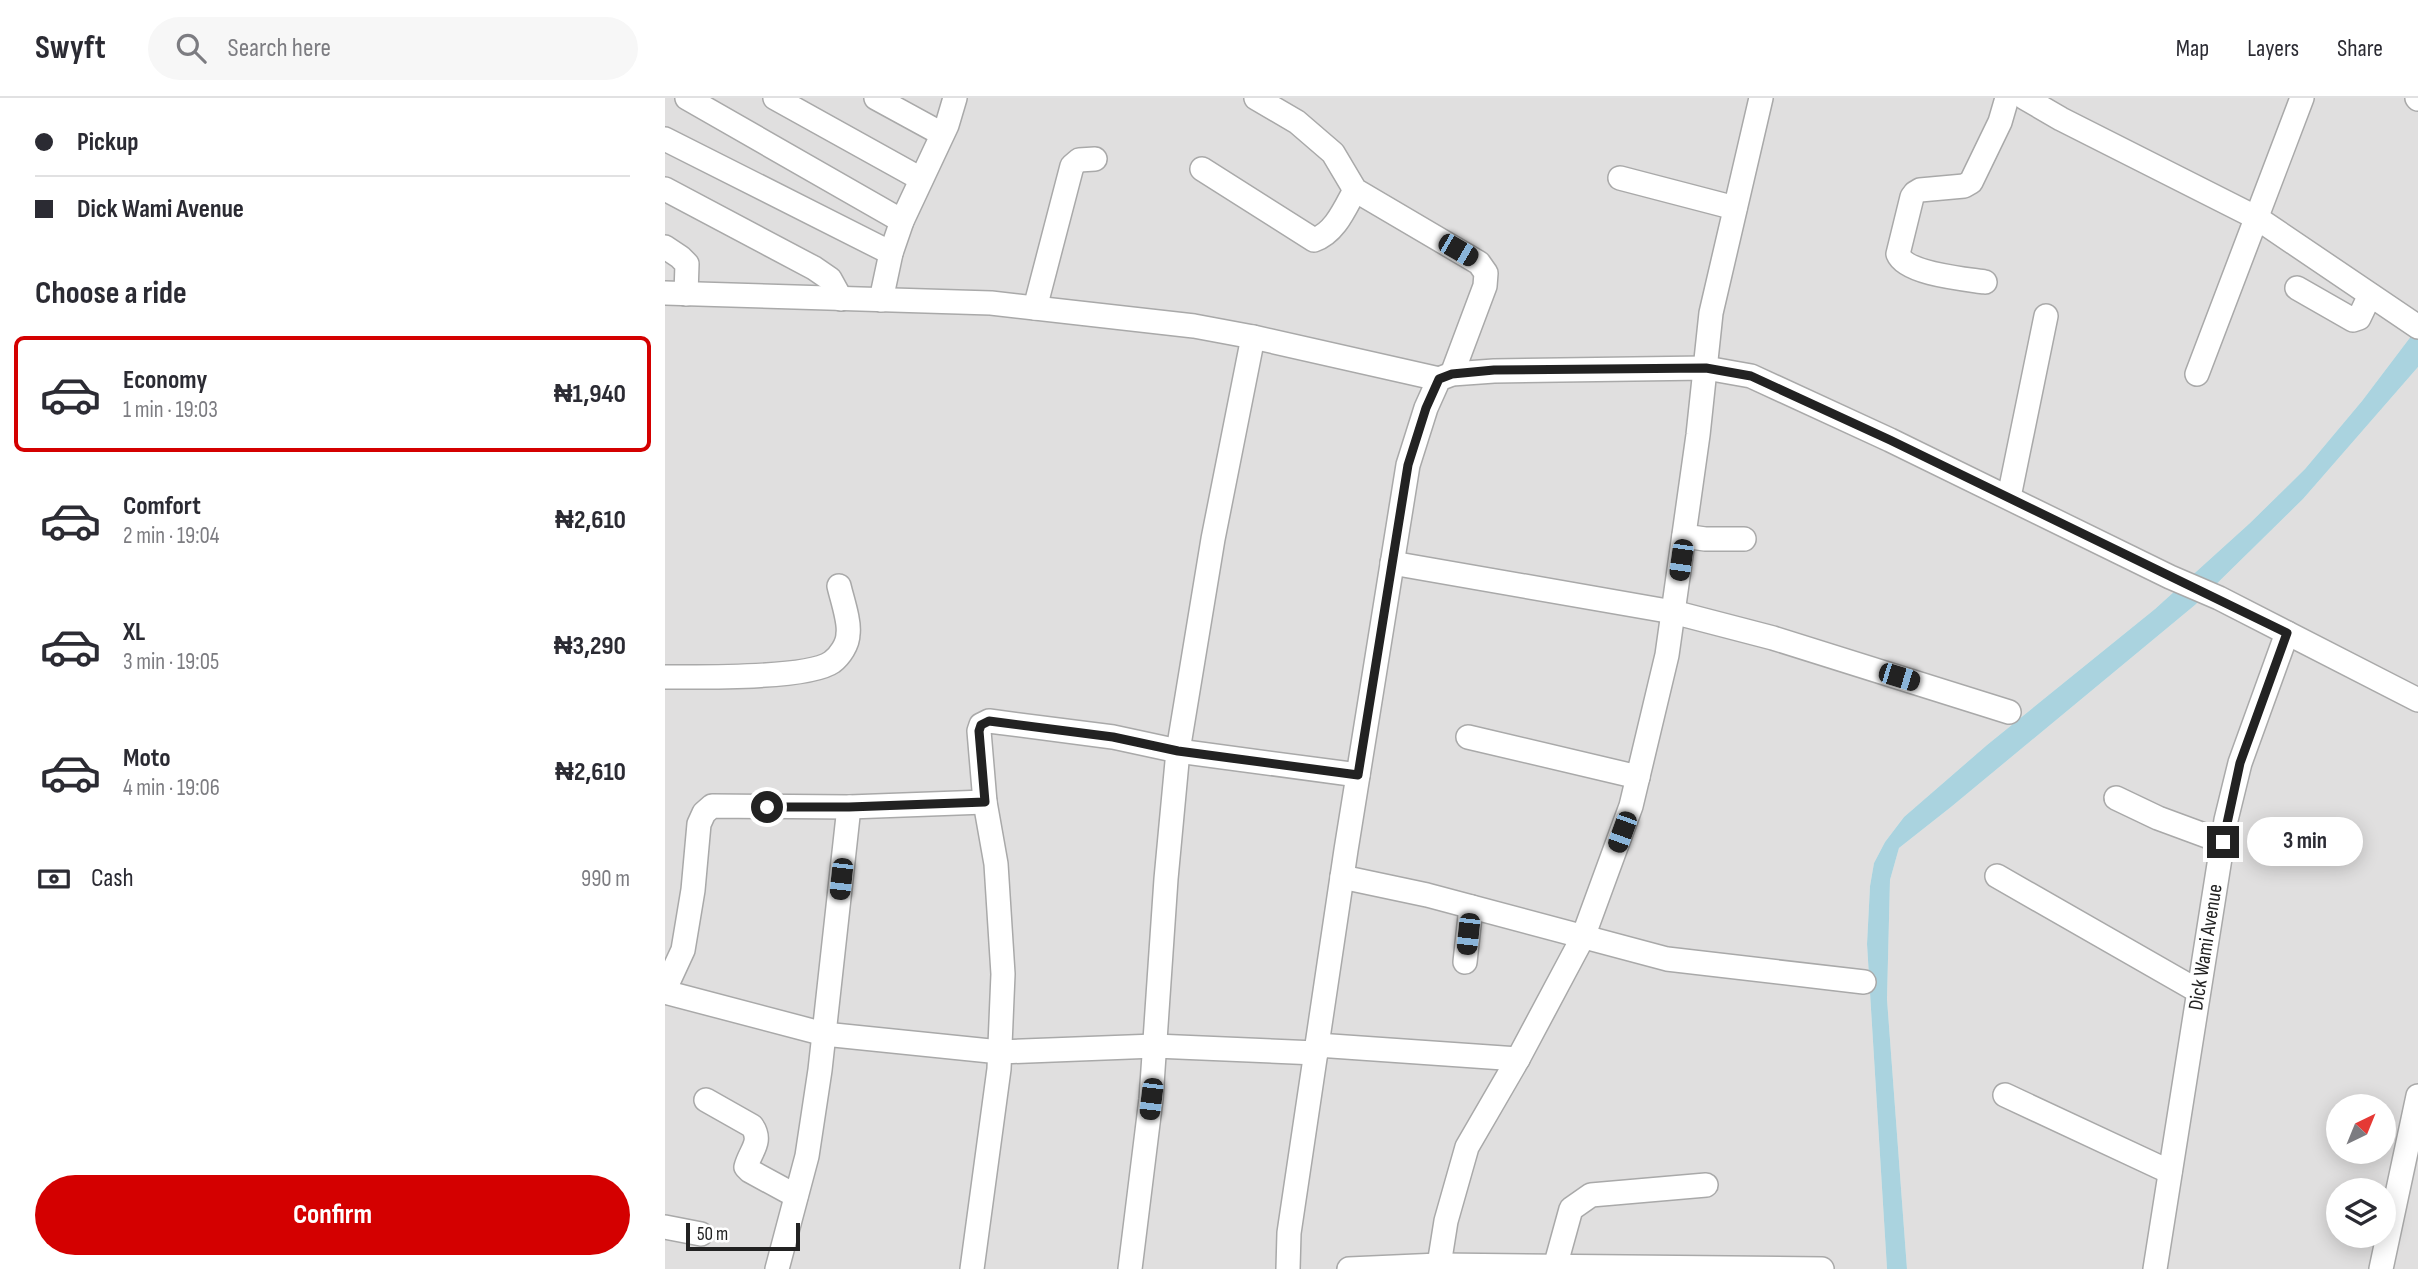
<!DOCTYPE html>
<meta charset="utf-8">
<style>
body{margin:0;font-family:"Sofia Sans Condensed",sans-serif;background:#f7f7f7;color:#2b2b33;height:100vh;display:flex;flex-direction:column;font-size:26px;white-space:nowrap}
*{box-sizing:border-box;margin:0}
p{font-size:23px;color:#7c7c81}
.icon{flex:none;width:38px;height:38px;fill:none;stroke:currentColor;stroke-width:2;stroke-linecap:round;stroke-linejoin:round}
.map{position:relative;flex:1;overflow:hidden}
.side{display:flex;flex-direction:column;background:#fff;width:665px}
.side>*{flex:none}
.banner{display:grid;align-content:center;height:154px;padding:0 35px;background:#fff}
.needle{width:46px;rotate:43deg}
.tools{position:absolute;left:1661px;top:996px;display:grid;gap:14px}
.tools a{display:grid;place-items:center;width:70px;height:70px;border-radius:50%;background:#fff;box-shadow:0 4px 18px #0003;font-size:35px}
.scale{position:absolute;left:21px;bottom:18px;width:114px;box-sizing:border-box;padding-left:7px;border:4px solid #222;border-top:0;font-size:19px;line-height:24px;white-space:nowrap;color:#222;-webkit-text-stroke:5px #fff;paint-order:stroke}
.end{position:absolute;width:32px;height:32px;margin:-16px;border:9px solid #222;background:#fff;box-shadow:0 0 0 4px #fff}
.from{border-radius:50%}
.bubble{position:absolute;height:49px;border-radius:24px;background:#fff;box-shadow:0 4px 18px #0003;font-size:23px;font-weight:700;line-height:49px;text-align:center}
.car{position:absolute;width:21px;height:42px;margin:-21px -10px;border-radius:9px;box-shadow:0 0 5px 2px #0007;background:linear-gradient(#222 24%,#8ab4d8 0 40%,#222 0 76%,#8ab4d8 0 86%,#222 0)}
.banner b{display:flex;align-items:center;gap:24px;height:66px;font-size:26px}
.banner b+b{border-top:2px solid #e1e1e2}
.banner i{width:18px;height:18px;background:#2b2b33}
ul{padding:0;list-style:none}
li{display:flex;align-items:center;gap:21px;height:116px;margin:0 14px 10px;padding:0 21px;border:4px solid transparent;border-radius:10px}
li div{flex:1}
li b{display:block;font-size:26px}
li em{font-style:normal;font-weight:700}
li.selected{border-color:#d40000}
li>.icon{width:63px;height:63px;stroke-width:1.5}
h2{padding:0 35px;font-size:32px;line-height:84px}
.pay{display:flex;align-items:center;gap:18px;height:77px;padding:0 35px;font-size:26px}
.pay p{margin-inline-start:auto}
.button{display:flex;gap:14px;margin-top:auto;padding:14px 35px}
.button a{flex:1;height:80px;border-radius:42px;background:#d40000;color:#fff;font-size:28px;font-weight:700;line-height:80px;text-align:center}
header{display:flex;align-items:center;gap:42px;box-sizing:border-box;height:98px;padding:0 35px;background:#fff;border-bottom:2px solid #e1e1e2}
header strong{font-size:33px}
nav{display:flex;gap:38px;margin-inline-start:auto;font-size:24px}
.search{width:490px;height:63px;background:#f7f7f7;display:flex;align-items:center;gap:18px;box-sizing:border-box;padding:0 24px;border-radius:38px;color:#7c7c81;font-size:26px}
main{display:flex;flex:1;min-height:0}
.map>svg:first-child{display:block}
.residential{fill:#e0dfdf;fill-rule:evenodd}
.water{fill:#aad3df}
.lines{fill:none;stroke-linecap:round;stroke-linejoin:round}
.minor-casing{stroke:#a9a9a9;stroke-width:26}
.minor{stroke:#fff;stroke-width:23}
.route{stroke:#222;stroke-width:9}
.labels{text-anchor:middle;stroke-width:5;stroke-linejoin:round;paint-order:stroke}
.street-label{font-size:21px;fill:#222;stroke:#fff}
</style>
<header>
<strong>Swyft</strong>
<div class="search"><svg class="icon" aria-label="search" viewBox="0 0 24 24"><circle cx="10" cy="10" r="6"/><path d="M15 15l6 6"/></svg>Search here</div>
<nav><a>Map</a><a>Layers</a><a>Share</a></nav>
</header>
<main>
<section class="side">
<div class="banner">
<b><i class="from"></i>Pickup</b>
<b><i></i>Dick Wami Avenue</b>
</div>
<h2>Choose a ride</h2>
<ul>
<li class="selected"><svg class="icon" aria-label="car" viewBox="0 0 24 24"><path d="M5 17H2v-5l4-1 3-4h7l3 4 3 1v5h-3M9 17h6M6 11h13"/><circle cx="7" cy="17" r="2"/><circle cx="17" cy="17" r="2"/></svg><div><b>Economy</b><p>1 min · 19:03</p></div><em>₦1,940</em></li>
<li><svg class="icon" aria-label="car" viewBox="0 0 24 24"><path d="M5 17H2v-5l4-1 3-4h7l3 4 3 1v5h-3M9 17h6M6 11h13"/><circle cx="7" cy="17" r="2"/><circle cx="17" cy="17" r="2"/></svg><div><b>Comfort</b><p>2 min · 19:04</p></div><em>₦2,610</em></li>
<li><svg class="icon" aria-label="car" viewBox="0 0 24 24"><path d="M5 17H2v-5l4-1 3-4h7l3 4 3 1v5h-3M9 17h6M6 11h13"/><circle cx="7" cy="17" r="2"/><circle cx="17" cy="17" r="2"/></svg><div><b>XL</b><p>3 min · 19:05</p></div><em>₦3,290</em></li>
<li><svg class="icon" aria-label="car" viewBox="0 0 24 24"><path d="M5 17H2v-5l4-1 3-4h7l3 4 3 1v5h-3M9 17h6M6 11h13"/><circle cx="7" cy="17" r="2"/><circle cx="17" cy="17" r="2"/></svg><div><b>Moto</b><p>4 min · 19:06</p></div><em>₦2,610</em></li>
</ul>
<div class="pay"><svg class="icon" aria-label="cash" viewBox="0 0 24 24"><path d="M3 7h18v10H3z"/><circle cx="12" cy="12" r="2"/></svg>Cash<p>990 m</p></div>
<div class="button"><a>Confirm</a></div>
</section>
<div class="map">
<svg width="1753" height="1171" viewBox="0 0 1753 1171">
<rect width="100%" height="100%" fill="#f2efe9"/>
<g class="residential">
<polygon points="0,0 1753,0 1753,229 1697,303 1640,371 1585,425 1490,511 1322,647 1239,719 1220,744 1209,765 1205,788 1202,846 1222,1171 0,1171"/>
<path d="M1753,269V1171H1242L1222,901L1225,782L1234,750L1286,709L1530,507L1638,401ZM1673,1008H1718V1054H1673ZM1673,1092H1718V1138H1673Z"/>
</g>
<polygon class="water" points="1753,229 1753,269 1638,401 1530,507 1286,709 1234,750 1225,782 1222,901 1242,1171 1222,1171 1202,846 1205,788 1209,765 1220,744 1239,719 1322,647 1490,511 1585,425 1640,371 1697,303"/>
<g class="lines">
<g class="minor-casing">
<g id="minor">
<polyline points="22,0 237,123"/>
<polyline points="110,0 256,81"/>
<polyline points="211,0 277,36"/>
<polyline points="591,0 632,24 668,55 690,92 814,165 821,175 820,188 787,276"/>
<polyline points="1360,0 1396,21 1592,120 1753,229"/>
<polyline points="1752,0 1753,1"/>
<polyline points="0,41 226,155"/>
<path d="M537,71L649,142C670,135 680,110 690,92"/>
<polyline points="955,80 1070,110"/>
<polyline points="0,91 149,170 165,181 176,201"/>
<polyline points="0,149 15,159 22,166 21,196"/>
<path d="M1320,184C1300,181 1241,176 1233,156L1247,99L1250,95L1255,92L1299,88L1306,84L1335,24L1342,0"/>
<polyline points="1632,190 1688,222 1694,220 1705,197"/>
<polyline points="0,195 326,205 529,228 588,239 774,281"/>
<polyline points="216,202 226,155 237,123 282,27 290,0"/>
<polyline points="370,210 407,68 414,62 430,61"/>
<polyline points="1532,276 1637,0"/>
<polyline points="1344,399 1381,218"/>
<polyline points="1019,438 1040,441 1079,441"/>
<polyline points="727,465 1008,514 1108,540 1344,614"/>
<path d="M0,579C33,579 143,581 167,564C175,558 183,546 183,536C185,524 177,501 174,488"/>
<polyline points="803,639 973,679"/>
<polyline points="1451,700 1493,720 1558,744"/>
<polyline points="1332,778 1533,893"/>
<polyline points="677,779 762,797 1002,861 1199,884"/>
<polyline points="800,864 806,809"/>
<polyline points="0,891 18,852 28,792 34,726 39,715 47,708 184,709 320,704"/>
<polyline points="0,894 159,936 335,954 490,948 651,955"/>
<polyline points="652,947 853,961"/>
<polyline points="1340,997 1505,1074"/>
<path d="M41,1002L87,1028C98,1044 85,1053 81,1069L85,1073L131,1098"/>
<polyline points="0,1129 36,1136"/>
<polyline points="774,1167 781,1123 802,1049 853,961 918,839 966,708 1002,557 1033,337 1046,215 1096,0"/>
<polyline points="890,1169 906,1111 926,1097 1041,1087"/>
<polyline points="112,1171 142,1058 155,972 184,709"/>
<polyline points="307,1171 334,971 338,876 331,766 320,704 314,633 316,627 324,623 448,639 513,653 693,677"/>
<polyline points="465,1171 486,1001 501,781 513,653 548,441 588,239"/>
<polyline points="623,1171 624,1135 681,752 743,367 761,310 774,281 787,276 829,273 1041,270 1086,278 1225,342 1505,479 1554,500 1753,602"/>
<polyline points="684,1171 774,1167 1157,1171"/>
<polyline points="1490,1171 1561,722 1575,665 1622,535"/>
<polyline points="1716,1171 1753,998"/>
</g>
</g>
<use href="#minor" class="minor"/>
</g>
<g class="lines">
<polyline class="route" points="102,709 184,709 320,704 314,633 316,627 324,623 448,639 513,653 693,677 743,367 761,310 774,281 787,276 829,272 1041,270 1086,278 1225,342 1622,535 1575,665 1558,744"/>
</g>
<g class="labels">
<g class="street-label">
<text transform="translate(1540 849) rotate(-81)" y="7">Dick Wami Avenue</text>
</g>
</g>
</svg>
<div class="tools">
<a><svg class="needle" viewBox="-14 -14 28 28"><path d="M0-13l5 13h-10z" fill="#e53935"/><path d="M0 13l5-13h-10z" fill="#7c7c81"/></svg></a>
<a><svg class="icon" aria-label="layers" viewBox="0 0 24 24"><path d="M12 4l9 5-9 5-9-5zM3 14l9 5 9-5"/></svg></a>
</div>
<div class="scale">50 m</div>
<i class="end from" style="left:102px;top:709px"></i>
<i class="end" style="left:1558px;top:744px"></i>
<div class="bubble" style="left:1582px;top:719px;width:116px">3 min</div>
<i class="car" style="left:793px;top:152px;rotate:120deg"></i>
<i class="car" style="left:1016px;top:462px;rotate:188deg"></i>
<i class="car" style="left:1234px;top:579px;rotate:107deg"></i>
<i class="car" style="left:957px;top:734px;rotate:200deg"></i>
<i class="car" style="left:176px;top:781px;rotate:186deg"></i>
<i class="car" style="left:803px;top:836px;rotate:186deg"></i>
<i class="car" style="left:486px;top:1001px;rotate:187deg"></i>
</div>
</main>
